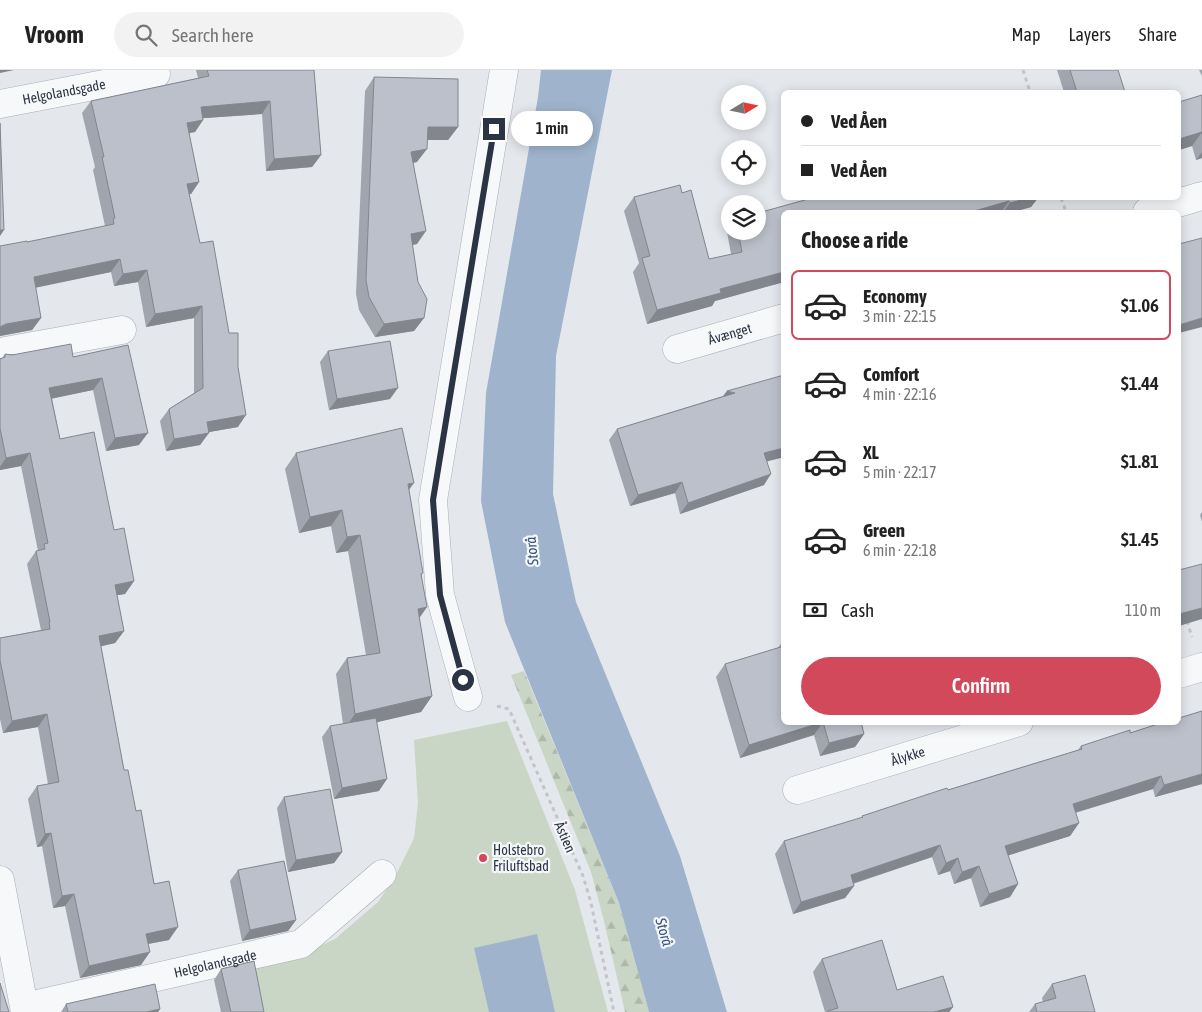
<!DOCTYPE html>
<meta charset="utf-8">
<style>
body{margin:0;font-family:"Asap Condensed",sans-serif;background:#f2f2f2;color:#222;height:100vh;display:flex;flex-direction:column;font-size:19px;white-space:nowrap}
*{box-sizing:border-box;margin:0}
p{font-size:16px;color:#767676}
.icon{flex:none;width:28px;height:28px;fill:none;stroke:currentColor;stroke-width:2;stroke-linecap:round;stroke-linejoin:round}
.map{position:relative;flex:1;overflow:hidden}
.side{position:absolute;left:781px;top:140px;width:400px;height:515px;display:flex;flex-direction:column;background:#fff;border-radius:8px;box-shadow:0 2px 12px #0003}
.side>*{flex:none}
.hud{position:absolute;left:781px;top:20px;width:400px;height:110px;border-radius:8px;box-shadow:0 2px 12px #0003;display:grid;align-content:center;height:110px;padding:0 20px;background:#fff}
.needle{width:32px;rotate:80deg}
.buttons{position:absolute;left:721px;top:15px;display:grid;gap:10px}
.buttons a{display:grid;place-items:center;width:45px;height:45px;border-radius:50%;background:#fff;box-shadow:0 2px 12px #0003;font-size:25px}
.end{position:absolute;width:22px;height:22px;margin:-11px;border:6px solid #2b3445;background:#fff;box-shadow:0 0 0 2px #fff}
.from{border-radius:50%}
.bubble{position:absolute;height:35px;border-radius:18px;background:#fff;box-shadow:0 2px 12px #0003;font-size:16px;font-weight:600;line-height:35px;text-align:center}
.hud b{display:flex;align-items:center;gap:18px;height:48px;font-size:19px}
.hud b+b{border-top:1px solid #e0e0e0}
.hud i{width:12px;height:12px;background:#222}
ul{padding:0;list-style:none}
li{display:flex;align-items:center;gap:15px;height:70px;margin:0 10px 8px;padding:0 10px;border:2px solid transparent;border-radius:8px}
li div{flex:1}
li b{display:block;font-size:19px}
li em{font-style:normal;font-weight:600}
li.on{border-color:#d1495b}
li>.icon{width:45px;height:45px;stroke-width:1.5}
h2{padding:0 20px;font-size:22px;line-height:60px}
.pay{display:flex;align-items:center;gap:12px;height:55px;padding:0 20px;font-size:19px}
.pay p{margin-inline-start:auto}
.primary-button{display:flex;gap:10px;margin-top:auto;padding:10px 20px}
.primary-button a{flex:1;height:58px;border-radius:30px;background:#d1495b;color:#fff;font-size:20px;font-weight:600;line-height:58px;text-align:center}
header{display:flex;align-items:center;gap:30px;box-sizing:border-box;height:70px;padding:0 25px;background:#fff;border-bottom:1px solid #e0e0e0}
header strong{font-size:24px}
nav{display:flex;gap:28px;margin-inline-start:auto;font-size:18px}
.search{width:350px;height:45px;background:#f2f2f2;display:flex;align-items:center;gap:12px;box-sizing:border-box;padding:0 18px;border-radius:28px;color:#767676;font-size:19px}
.map>svg:first-child{display:block}
.grass{fill:#c9d6c5}
.forest{fill:url(#forest-firs)}
.water{fill:#9fb4cc}
.lines{fill:none;stroke-linecap:round;stroke-linejoin:round}
.minor-casing{stroke:#a9aeb7;stroke-width:29}
.tertiary-casing{stroke:#a9aeb7;stroke-width:29}
.path{stroke:#c2c5cb;stroke-width:3;stroke-dasharray:4 4;stroke-linecap:butt}
.minor{stroke:#f7f8fa;stroke-width:28}
.tertiary{stroke:#f7f8fa;stroke-width:28}
.wall{fill:#a1a5ae}
.shaded-wall{fill:#83868d}
.building{fill:#bbc0ca;stroke:#83868d}
.route{stroke:#2b3445;stroke-width:6}
.poi-dot{fill:#d1495b;stroke:#f4f6f9;stroke-width:2}
.labels{text-anchor:middle;stroke-width:4.5;stroke-linejoin:round;paint-order:stroke}
.street-label{font-size:14px;fill:#2b3445;stroke:#f4f6f9}
.poi-label{font-size:14px;fill:#2b3445;stroke:#f4f6f9;text-anchor:start}
.water-label{font-size:15px;font-style:italic;fill:#34527a;stroke:#f4f6f9}
</style>
<header>
<strong>Vroom</strong>
<div class="search"><svg class="icon" aria-label="search" viewBox="0 0 24 24"><circle cx="10" cy="10" r="6"/><path d="M15 15l6 6"/></svg>Search here</div>
<nav><a>Map</a><a>Layers</a><a>Share</a></nav>
</header>
<div class="map">
<svg width="1202" height="942" viewBox="0 0 1202 942">
<defs>
<pattern id="forest-firs" width="22" height="20" patternUnits="userSpaceOnUse" patternTransform="scale(1.25)"><rect width="22" height="20" fill="#c9d6c5"/><path d="M5 1l3.5 6h-7zM16 11l3.5 6h-7z" fill="#adb8ab"/></pattern>
</defs>
<rect width="100%" height="100%" fill="#e4e7ec"/>
<polygon class="grass" points="507,651 575,820 608,942 255,942 245,893 318,877 335,869 378,832 395,807 414,768 418,733 414,670"/>
<polygon class="forest" points="524,601 619,833 649,942 625,942 603,847 591,802 511,605"/>
<g class="water">
<polygon points="541,0 612,0 556,286 553,424 576,532 680,786 727,942 649,942 619,833 505,552 481,431 486,323 538,27"/>
<polygon points="537,864 555,942 489,942 474,878"/>
</g>
<g class="lines">
<g class="minor-casing">
<g id="minor">
<path id="s1" d="M0,34L156,4"/>
<polyline points="1147,142 1202,126"/>
<path id="s2" d="M677,279L784,248"/>
<polyline points="0,282 122,260"/>
<polyline points="1179,604 1202,597"/>
<polyline points="468,627 440,525 433,430 504,0"/>
<path id="s3" d="M797,720L1019,652"/>
<path id="s4" d="M25,937L301,874L382,804"/>
</g>
</g>
<g class="tertiary-casing">
<polyline id="tertiary" points="0,810 25,942"/>
</g>
<g class="path">
<polyline points="1023,0 1030,22"/>
<polyline points="1061,128 1066,142"/>
<polyline points="1187,551 1192,567"/>
<polyline points="497,636 509,639 583,806 591,833 614,942"/>
</g>
<use href="#minor" class="minor"/>
<use href="#tertiary" class="tertiary"/>
</g>
<g class="wall">
<polygon points="196,0 314,0 321,85 312,97 266,101 262,44 203,48 203,50 195,62 189,63 199,112 191,124 189,124 238,357 209,362 200,375 166,381 160,351 169,339 194,323 194,248 146,257 138,212 114,216 111,202 35,217 41,248 32,260 0,266 0,176 27,172 105,156 93,100 95,97 82,43 91,31 198,8"/>
<polygon points="1057,0 1118,0 1125,22 1064,22"/>
<polygon points="1199,0 1202,0 1202,6"/>
<polygon points="374,7 458,57 448,70 427,70 417,92 413,93 417,174 412,175 424,248 414,261 375,267 359,240 356,224 365,21"/>
<polygon points="1202,25 1202,88 1196,90 1192,76 1179,80 1179,32"/>
<polygon points="680,115 682,123 691,120 709,189 731,184 727,162 730,158 730,161 758,161 758,143 812,128 1038,128 1031,137 1013,142 784,142 784,212 715,231 712,236 647,254 633,202 639,193 624,141 634,127"/>
<polygon points="128,275 139,375 106,381 93,320 52,328 60,369 114,460 134,511 125,524 117,525 124,561 115,573 101,576 124,700 136,741 169,870 148,874 141,895 80,908 65,836 53,838 42,776 37,777 28,729 37,716 48,714 38,657 3,663 0,649 0,568 41,560 27,494 36,481 38,481 21,396 0,400 0,288 2,288 5,284 73,287"/>
<polygon points="328,281 390,329 329,340 320,292"/>
<polygon points="727,321 784,387 767,391 764,415 680,444 675,423 630,436 609,370 617,359 723,326"/>
<polygon points="296,383 409,420 422,506 419,549 432,626 421,642 376,652 379,721 334,729 322,667 330,656 343,654 336,604 347,588 366,585 348,481 336,483 331,456 299,463 285,399"/>
<polygon points="1202,442 1202,452 1200,445"/>
<polygon points="784,569 784,652 861,652 864,664 855,677 820,686 814,665 740,688 716,607 725,594 778,578"/>
<polygon points="1202,641 1202,714 1155,727 1153,719 1075,743 1079,753 1070,766 1008,785 1018,814 1010,827 980,837 971,808 954,814 950,801 938,805 932,787 853,814 854,816 845,828 793,844 775,784 784,771 861,748 862,746 1078,680 1081,676 1130,663"/>
<polygon points="284,727 342,782 334,793 288,802 277,738"/>
<polygon points="238,800 296,850 288,861 242,871 230,811"/>
<polygon points="822,889 897,920 953,937 949,942 825,942 813,902"/>
<polygon points="221,899 264,942 221,942 214,910"/>
<polygon points="1052,914 1095,942 1029,942 1035,934 1043,932 1042,928"/>
<polygon points="66,934 160,939 158,942 61,942"/>
</g>
<g class="shaded-wall">
<polygon points="0,0 14,0 0,3"/>
<polygon points="270,31 262,44 192,49 201,37"/>
<polygon points="203,50 195,62 179,65 187,53"/>
<polygon points="428,57 458,57 448,70 418,70"/>
<polygon points="1202,62 1192,76 1179,80 1179,69"/>
<polygon points="427,79 417,92 401,95 411,82"/>
<polygon points="1202,82 1202,88 1196,90"/>
<polygon points="321,85 312,97 266,101 274,89"/>
<polygon points="199,112 191,124 178,126 187,114"/>
<polygon points="1028,128 1038,128 1031,137 1013,142 1003,142 1010,133"/>
<polygon points="1009,131 1001,142 971,142"/>
<polygon points="0,160 4,160 0,166"/>
<polygon points="426,161 417,174 401,177 411,164"/>
<polygon points="120,189 111,202 25,220 34,207"/>
<polygon points="147,200 138,212 114,216 123,204"/>
<polygon points="784,202 784,212 715,231 712,236 647,254 657,240 720,219"/>
<polygon points="202,236 194,248 146,257 155,244"/>
<polygon points="41,248 32,260 0,266 0,257 6,254"/>
<polygon points="424,248 414,261 375,267 384,254"/>
<polygon points="1202,248 1202,257 1179,263 1179,255"/>
<polygon points="102,308 93,320 41,331 49,318"/>
<polygon points="398,318 390,329 329,340 337,329"/>
<polygon points="727,321 735,323 719,332"/>
<polygon points="246,345 238,357 198,364 207,352"/>
<polygon points="148,363 139,375 106,381 115,368"/>
<polygon points="209,363 200,375 166,381 174,369"/>
<polygon points="784,378 784,387 757,394 764,383"/>
<polygon points="30,383 21,396 0,400 0,397 6,388"/>
<polygon points="771,404 764,415 680,444 688,433"/>
<polygon points="682,412 675,423 630,436 638,425"/>
<polygon points="414,413 403,428 408,414"/>
<polygon points="342,440 331,456 299,463 310,447"/>
<polygon points="360,465 348,481 336,483 347,467"/>
<polygon points="134,511 125,524 106,527 115,515"/>
<polygon points="427,537 416,553 418,539"/>
<polygon points="1202,538 1202,549 1179,556 1179,544"/>
<polygon points="124,561 115,573 90,579 99,566"/>
<polygon points="432,626 421,642 344,660 355,644"/>
<polygon points="47,644 38,657 3,663 12,651"/>
<polygon points="823,652 814,665 740,688 749,675"/>
<polygon points="864,664 855,677 820,686 829,673"/>
<polygon points="1202,704 1202,714 1155,727 1164,715"/>
<polygon points="1161,706 1153,719 1064,746 1073,734"/>
<polygon points="387,709 379,721 334,729 342,718"/>
<polygon points="1079,753 1070,766 997,789 1005,776"/>
<polygon points="51,763 42,776 37,777 45,764"/>
<polygon points="940,775 932,787 842,817 851,805"/>
<polygon points="342,782 334,793 288,802 296,790"/>
<polygon points="958,788 950,801 938,805 946,793"/>
<polygon points="979,796 971,808 954,814 962,802"/>
<polygon points="1018,814 1010,827 980,837 989,824"/>
<polygon points="854,816 845,828 793,844 801,832"/>
<polygon points="74,824 65,836 53,838 62,826"/>
<polygon points="296,850 288,861 242,871 250,860"/>
<polygon points="178,857 169,870 137,876 146,864"/>
<polygon points="150,882 141,895 80,908 89,896"/>
<polygon points="953,937 949,942 934,942"/>
<polygon points="160,939 158,942 146,942"/>
</g>
<g class="building">
<polygon points="207,0 314,0 321,85 274,89 270,31 201,37 203,50 187,53 199,112 187,114 200,173 213,171 229,263 238,263 238,297 246,345 207,352 209,363 174,369 169,339 203,318 202,236 155,244 147,200 123,204 120,189 34,207 41,248 6,254 0,257 0,176 27,171 27,172 114,154 113,149 115,148 102,87 104,87 91,31 209,6"/>
<polygon points="1070,0 1118,0 1125,22 1077,22"/>
<polygon points="374,7 458,9 458,57 428,57 427,79 411,82 426,161 411,164 418,212 427,229 424,248 384,254 369,227 366,210"/>
<polygon points="1202,25 1202,64 1202,62 1179,69 1179,32"/>
<polygon points="0,53 4,160 0,160"/>
<polygon points="680,115 682,123 691,120 709,189 742,182 738,161 758,161 758,143 812,128 1028,128 1010,133 1009,131 971,142 784,142 784,202 720,219 721,223 657,240 642,188 650,186 634,127"/>
<polygon points="1202,168 1202,248 1179,255 1179,174"/>
<polygon points="390,271 398,318 337,329 328,281"/>
<polygon points="71,274 73,287 128,275 148,363 115,368 102,308 49,318 60,369 94,362 114,460 124,458 134,511 115,515 124,561 99,566 124,700 128,700 136,741 141,740 154,814 169,811 178,857 146,864 150,882 89,896 74,824 62,826 51,763 45,764 37,716 59,712 47,644 12,651 0,590 0,568 50,559 49,552 50,552 36,481 45,479 44,474 48,473 30,383 6,388 0,358 0,289 5,287 5,284 12,285"/>
<polygon points="784,305 784,378 764,383 771,404 688,433 682,412 638,425 617,359 735,323 727,321"/>
<polygon points="402,358 414,413 408,414 423,503 421,504 427,537 418,539 432,626 355,644 347,588 380,583 360,465 347,467 342,440 310,447 296,383"/>
<polygon points="1202,494 1202,538 1179,544 1181,552 1179,553 1179,500"/>
<polygon points="784,576 784,652 823,652 749,675 725,594"/>
<polygon points="1202,641 1202,704 1164,715 1161,706 1073,734 1079,753 1005,776 1018,814 989,824 979,796 962,802 958,788 946,793 940,775 851,805 854,816 801,832 784,771 863,747 862,746 947,718 948,720 1082,679 1081,676 1130,660 1130,663 1164,652 1179,652 1179,648"/>
<polygon points="376,648 387,709 342,718 330,656"/>
<polygon points="823,652 861,652 864,664 829,673"/>
<polygon points="330,719 342,782 296,790 284,727"/>
<polygon points="284,791 296,850 250,860 238,800"/>
<polygon points="882,870 897,920 943,906 953,937 934,942 828,942 828,941 838,938 822,889"/>
<polygon points="254,891 264,942 231,942 221,899"/>
<polygon points="1085,905 1095,942 1037,942 1035,934 1056,928 1052,914"/>
<polygon points="0,913 9,942 0,942"/>
<polygon points="155,914 160,939 146,942 68,942 66,934"/>
</g>
<g class="lines">
<polyline class="route" points="463,610 440,525 433,430 494,59"/>
</g>
<circle class="poi-dot" cx="483" cy="788" r="5"/>
<g class="labels">
<g class="street-label">
<text dy="5" stroke="none"><textPath href="#s1" startOffset="65">Helgolandsgade</textPath></text>
<text dy="5" stroke="none"><textPath href="#s2" startOffset="55">Åvænget</textPath></text>
<text dy="5" stroke="none"><textPath href="#s3" startOffset="116">Ålykke</textPath></text>
<text transform="translate(565 767) rotate(66)" y="5">Åstien</text>
<text dy="5" stroke="none"><textPath href="#s4" startOffset="195">Helgolandsgade</textPath></text>
</g>
<g class="poi-label">
<text x="493" y="785">Holstebro<tspan x="493" dy="16">Friluftsbad</tspan></text>
</g>
<g class="water-label">
<text transform="translate(532 481) rotate(-96)" y="5">Storå</text>
<text transform="translate(664 862) rotate(74)" y="5">Storå</text>
</g>
</g>
</svg>
<div class="buttons">
<a><svg class="needle" viewBox="-14 -14 28 28"><path d="M0-13l5 13h-10z" fill="#e53935"/><path d="M0 13l5-13h-10z" fill="#767676"/></svg></a>
<a><svg class="icon" aria-label="locate" viewBox="0 0 24 24"><circle cx="12" cy="12" r="6"/><path d="M12 2v4M12 18v4M2 12h4M18 12h4"/></svg></a>
<a><svg class="icon" aria-label="layers" viewBox="0 0 24 24"><path d="M12 4l9 5-9 5-9-5zM3 14l9 5 9-5"/></svg></a>
</div>
<i class="end from" style="left:463px;top:610px"></i>
<i class="end" style="left:494px;top:59px"></i>
<div class="bubble" style="left:511px;top:41px;width:82px">1 min</div>
<div class="hud">
<b><i class="from"></i>Ved Åen</b>
<b><i></i>Ved Åen</b>
</div>
<section class="side">
<h2>Choose a ride</h2>
<ul>
<li class="on"><svg class="icon" aria-label="car" viewBox="0 0 24 24"><path d="M5 17H2v-5l4-1 3-4h7l3 4 3 1v5h-3M9 17h6M6 11h13"/><circle cx="7" cy="17" r="2"/><circle cx="17" cy="17" r="2"/></svg><div><b>Economy</b><p>3 min · 22:15</p></div><em>$1.06</em></li>
<li><svg class="icon" aria-label="car" viewBox="0 0 24 24"><path d="M5 17H2v-5l4-1 3-4h7l3 4 3 1v5h-3M9 17h6M6 11h13"/><circle cx="7" cy="17" r="2"/><circle cx="17" cy="17" r="2"/></svg><div><b>Comfort</b><p>4 min · 22:16</p></div><em>$1.44</em></li>
<li><svg class="icon" aria-label="car" viewBox="0 0 24 24"><path d="M5 17H2v-5l4-1 3-4h7l3 4 3 1v5h-3M9 17h6M6 11h13"/><circle cx="7" cy="17" r="2"/><circle cx="17" cy="17" r="2"/></svg><div><b>XL</b><p>5 min · 22:17</p></div><em>$1.81</em></li>
<li><svg class="icon" aria-label="car" viewBox="0 0 24 24"><path d="M5 17H2v-5l4-1 3-4h7l3 4 3 1v5h-3M9 17h6M6 11h13"/><circle cx="7" cy="17" r="2"/><circle cx="17" cy="17" r="2"/></svg><div><b>Green</b><p>6 min · 22:18</p></div><em>$1.45</em></li>
</ul>
<div class="pay"><svg class="icon" aria-label="cash" viewBox="0 0 24 24"><path d="M3 7h18v10H3z"/><circle cx="12" cy="12" r="2"/></svg>Cash<p>110 m</p></div>
<div class="primary-button"><a>Confirm</a></div>
</section>
</div>
